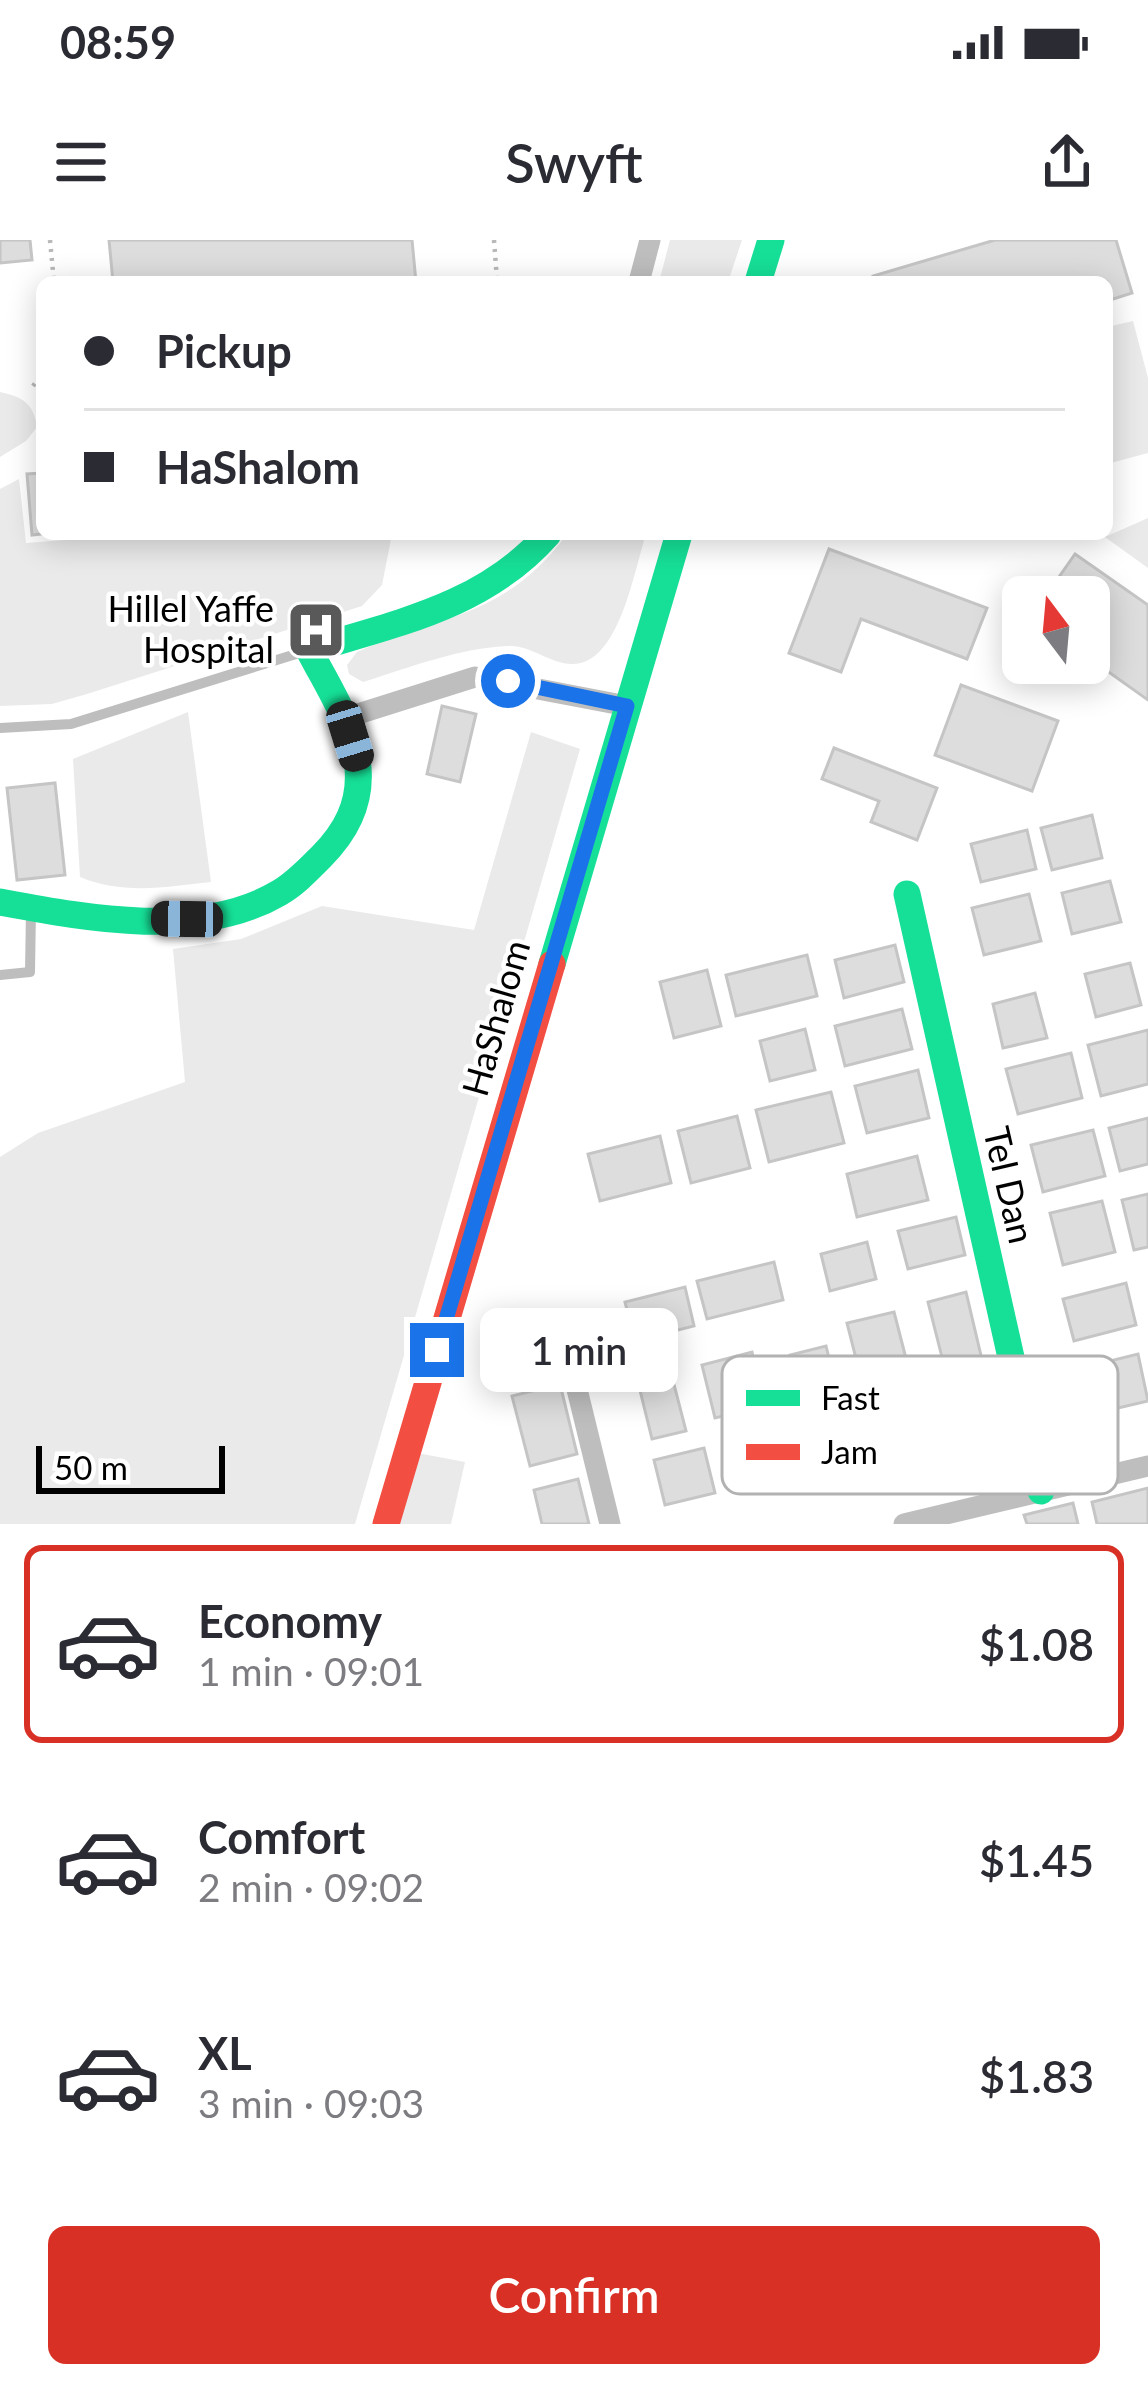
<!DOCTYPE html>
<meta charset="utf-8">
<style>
body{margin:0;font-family:Lato,sans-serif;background:#f2f2f3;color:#2b2b33;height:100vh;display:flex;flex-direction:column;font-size:45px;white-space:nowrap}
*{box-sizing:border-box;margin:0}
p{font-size:39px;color:#7c7c81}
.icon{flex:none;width:66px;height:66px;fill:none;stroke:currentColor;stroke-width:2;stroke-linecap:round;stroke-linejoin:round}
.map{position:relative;height:1284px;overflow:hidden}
.panel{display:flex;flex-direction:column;background:#fff;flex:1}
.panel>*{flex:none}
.hud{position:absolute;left:36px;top:36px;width:1077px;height:264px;border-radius:18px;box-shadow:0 6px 30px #0003;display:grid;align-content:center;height:264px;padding:0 48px;background:#fff}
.needle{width:78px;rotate:344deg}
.fabs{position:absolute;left:1002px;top:336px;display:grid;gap:24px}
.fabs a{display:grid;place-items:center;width:108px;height:108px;border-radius:18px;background:#fff;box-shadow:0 6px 30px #0003;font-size:60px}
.scale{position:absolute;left:36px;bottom:30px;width:189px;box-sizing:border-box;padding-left:12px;border:6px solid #000;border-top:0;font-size:33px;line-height:42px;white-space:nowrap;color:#000;-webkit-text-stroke:9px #fff;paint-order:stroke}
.end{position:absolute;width:54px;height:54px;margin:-27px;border:15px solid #1a73e8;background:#fff;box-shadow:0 0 0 6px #fff}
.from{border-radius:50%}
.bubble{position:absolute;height:84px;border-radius:18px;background:#fff;box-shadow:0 6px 30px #0003;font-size:39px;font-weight:600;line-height:84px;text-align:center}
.car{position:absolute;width:36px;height:72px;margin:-36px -18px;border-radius:15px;box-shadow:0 0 9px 3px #0007;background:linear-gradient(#222 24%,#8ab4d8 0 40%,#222 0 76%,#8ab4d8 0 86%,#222 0)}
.hud b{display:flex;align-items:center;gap:42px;height:114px;font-size:45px}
.hud b+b{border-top:3px solid #e1e1e2}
.hud i{width:30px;height:30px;background:#2b2b33}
ul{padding:21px 0 0;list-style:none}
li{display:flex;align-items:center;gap:36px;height:198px;margin:0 24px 18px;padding:0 24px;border:6px solid transparent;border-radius:18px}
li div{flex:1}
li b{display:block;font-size:45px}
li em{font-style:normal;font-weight:600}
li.active{border-color:#d93025}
li>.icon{width:108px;height:108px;stroke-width:1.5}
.primary-button{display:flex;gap:24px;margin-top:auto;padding:24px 48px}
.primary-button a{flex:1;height:138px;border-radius:18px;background:#d93025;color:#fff;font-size:48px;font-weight:600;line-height:138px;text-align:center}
.status{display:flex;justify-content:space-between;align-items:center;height:84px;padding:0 60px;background:#fff;direction:ltr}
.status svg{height:33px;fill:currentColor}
header{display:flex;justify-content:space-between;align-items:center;height:156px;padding:0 48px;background:#fff;font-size:54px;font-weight:600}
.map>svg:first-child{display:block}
.green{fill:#eaeaea}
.building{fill:#ddd;stroke:#c5c5c5;stroke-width:3}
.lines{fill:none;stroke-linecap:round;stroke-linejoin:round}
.path{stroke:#b8b8b8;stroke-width:4.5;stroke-dasharray:3 6;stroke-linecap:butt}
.lane{stroke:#bebebe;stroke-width:10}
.street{stroke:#bebebe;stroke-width:21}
.fast{stroke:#16e098;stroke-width:27}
.jam{stroke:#f24e42;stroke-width:27}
.path-bridge{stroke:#b8b8b8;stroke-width:4.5;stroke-dasharray:3 6;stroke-linecap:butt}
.route{stroke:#1a73e8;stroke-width:15}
.labels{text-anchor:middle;stroke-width:9;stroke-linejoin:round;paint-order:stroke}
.poi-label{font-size:36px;fill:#000;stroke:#fff;text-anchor:end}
.street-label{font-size:36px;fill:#000;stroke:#fff}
.key{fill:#fff;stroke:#b2b2b2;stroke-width:3}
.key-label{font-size:33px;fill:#000}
</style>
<div class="status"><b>08:59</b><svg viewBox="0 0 49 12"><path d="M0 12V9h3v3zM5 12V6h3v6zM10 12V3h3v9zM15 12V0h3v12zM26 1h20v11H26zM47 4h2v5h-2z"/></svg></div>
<header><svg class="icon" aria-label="menu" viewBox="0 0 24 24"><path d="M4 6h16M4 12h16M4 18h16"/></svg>Swyft<svg class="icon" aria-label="share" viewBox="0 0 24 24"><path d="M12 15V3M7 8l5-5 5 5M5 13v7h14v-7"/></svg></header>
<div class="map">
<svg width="1148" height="1284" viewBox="0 0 1148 1284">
<rect width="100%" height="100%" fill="#fff"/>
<g class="green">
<polygon points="670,0 742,0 728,42 659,42"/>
<polygon points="1133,81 1148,138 1148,213 1107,224 1107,87"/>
<path d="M0,152C23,157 33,163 37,187L26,201L0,217Z"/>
<polygon points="19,239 26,303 141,294 392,294 382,345 362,366 87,454 52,464 0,466 0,249"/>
<polygon points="1148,278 1148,328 1105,297"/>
<path d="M567,294H646C634,331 619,425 572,424C550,424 531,405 509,406C459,408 411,427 363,442L349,434L347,425L357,412C443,374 505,378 567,294Z"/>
<path d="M188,472L211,642C166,647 123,655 80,637L73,519Z"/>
<polygon points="531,492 580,509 355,1284 0,1284 0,917 38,893 185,842 173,709 241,699 322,666 474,690"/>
<polygon points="412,1212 465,1222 451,1284 390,1284"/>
</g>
<g class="building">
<polygon points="0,0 30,0 32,20 0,23"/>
<polygon points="109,0 412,0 416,42 113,42"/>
<polygon points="995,0 1116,0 1132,53 1107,61 1107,42 874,42 873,36"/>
<polygon points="42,233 42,294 32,295 27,234"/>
<polygon points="829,309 987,368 967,419 861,379 841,432 789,413"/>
<polygon points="1075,314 1148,365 1148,460 1089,418 1089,357 1045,357"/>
<polygon points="961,445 1058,481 1032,551 935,515"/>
<polygon points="442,466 476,474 460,542 427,534"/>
<polygon points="834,508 937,548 917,600 871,582 879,561 822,539"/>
<polygon points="55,543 65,635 17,640 7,548"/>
<polygon points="1092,575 1102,618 1052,630 1041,588"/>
<polygon points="1027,590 1036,629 981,642 971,604"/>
<polygon points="1110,641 1121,682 1072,694 1062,653"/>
<polygon points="1029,654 1041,701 984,715 972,668"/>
<polygon points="895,705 904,742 844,758 835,720"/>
<polygon points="807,715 817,756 736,776 726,735"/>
<polygon points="1130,723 1141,765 1096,777 1085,734"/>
<polygon points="707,730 721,786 674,798 660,742"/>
<polygon points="1035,753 1047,798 1003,808 993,764"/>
<polygon points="902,769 912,809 845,826 835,786"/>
<polygon points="805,789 815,830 770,841 760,801"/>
<polygon points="1148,790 1148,844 1101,856 1088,805"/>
<polygon points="1071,813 1082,858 1018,874 1006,829"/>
<polygon points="918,830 929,878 867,893 855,846"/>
<polygon points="831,852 844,903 769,922 756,870"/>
<polygon points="737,876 750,928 691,943 678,891"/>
<polygon points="1148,878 1148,924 1120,931 1109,888"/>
<polygon points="1093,890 1105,936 1043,952 1031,905"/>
<polygon points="660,896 671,943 600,961 588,914"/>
<polygon points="917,916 928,960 857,977 847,934"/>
<polygon points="1148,954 1148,1007 1134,1010 1122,960"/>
<polygon points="1102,961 1115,1012 1063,1025 1050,973"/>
<polygon points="956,977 965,1015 908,1029 898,991"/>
<polygon points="867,1002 876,1039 830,1051 821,1014"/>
<polygon points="774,1022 783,1060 707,1079 697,1041"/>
<polygon points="1126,1043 1136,1085 1074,1101 1063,1059"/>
<polygon points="685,1047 694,1086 635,1101 625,1062"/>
<polygon points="966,1052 982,1120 945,1129 928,1062"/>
<polygon points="894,1072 909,1130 862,1142 847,1083"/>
<polygon points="826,1106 837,1150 802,1158 790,1115"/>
<polygon points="752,1112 765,1166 715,1178 702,1125"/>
<polygon points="1138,1114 1148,1161 1084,1176 1073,1130"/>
<polygon points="669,1125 686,1191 652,1199 636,1134"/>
<polygon points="560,1144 577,1214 530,1226 512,1156"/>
<polygon points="704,1208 715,1253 665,1265 654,1220"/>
<polygon points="578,1239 589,1284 542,1284 534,1250"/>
<polygon points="1148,1248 1148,1284 1097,1284 1092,1262"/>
<polygon points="1073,1263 1078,1284 1027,1284 1024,1275"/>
</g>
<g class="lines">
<g class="path">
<polyline points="494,0 497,40"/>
<polyline points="33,146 42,134"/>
</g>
<g class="lane">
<polyline points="0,488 71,484 309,410"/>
<polyline points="0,735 30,732 31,669"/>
</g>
<g class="street">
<polyline points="639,42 650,0"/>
<polyline points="342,479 475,437 627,466"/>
<polyline points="561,1084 610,1284"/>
<polyline points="904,1284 1148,1226"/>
</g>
<g class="fast">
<polyline points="758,42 771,0"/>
<polyline points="907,654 1041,1251"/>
<path d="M0,662C86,678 199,700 279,653C295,644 308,630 321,617C346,592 361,564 358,528C354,485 328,447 309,410C397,383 485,366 548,294"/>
<polyline points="552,724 679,294"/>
</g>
<polyline class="jam" points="386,1284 552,724"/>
<polyline class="path-bridge" points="50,0 54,42"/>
</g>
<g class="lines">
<polyline class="route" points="437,1110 627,466 508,441"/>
</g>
<defs>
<g id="hospital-square" transform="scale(3)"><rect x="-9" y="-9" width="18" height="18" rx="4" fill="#595959" stroke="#fff"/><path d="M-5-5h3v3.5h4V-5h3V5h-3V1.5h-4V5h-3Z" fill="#fff"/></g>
</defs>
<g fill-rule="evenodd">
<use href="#hospital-square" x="316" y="390"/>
</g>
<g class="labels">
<g class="poi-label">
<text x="274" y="382">Hillel Yaffe<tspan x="274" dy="41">Hospital</tspan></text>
</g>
<g class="street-label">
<text transform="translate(496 778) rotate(-74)" y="13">HaShalom</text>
<text transform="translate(1009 945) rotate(77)" y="13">Tel Dan</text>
</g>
</g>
<rect x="722" y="1116" width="396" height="138" rx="18" class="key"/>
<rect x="746" y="1150" width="54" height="16" fill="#16e098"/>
<rect x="746" y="1204" width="54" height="16" fill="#f24e42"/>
<g class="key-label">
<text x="821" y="1170">Fast</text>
<text x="821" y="1224">Jam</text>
</g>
</svg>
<div class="fabs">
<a><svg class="needle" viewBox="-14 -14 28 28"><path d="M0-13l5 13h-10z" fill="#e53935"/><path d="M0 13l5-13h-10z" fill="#7c7c81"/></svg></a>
</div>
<div class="scale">50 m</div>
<i class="end from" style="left:508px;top:441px"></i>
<i class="end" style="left:437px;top:1110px"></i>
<div class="bubble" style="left:480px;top:1068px;width:198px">1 min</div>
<i class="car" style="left:350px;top:496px;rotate:163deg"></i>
<i class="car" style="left:187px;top:679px;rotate:271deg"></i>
<div class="hud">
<b><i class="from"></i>Pickup</b>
<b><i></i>HaShalom</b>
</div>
</div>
<section class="panel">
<ul>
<li class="active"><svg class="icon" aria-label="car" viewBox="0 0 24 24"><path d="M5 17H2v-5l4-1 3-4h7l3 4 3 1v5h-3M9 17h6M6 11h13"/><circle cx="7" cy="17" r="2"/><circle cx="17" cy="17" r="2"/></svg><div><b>Economy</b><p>1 min · 09:01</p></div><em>$1.08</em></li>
<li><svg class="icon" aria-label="car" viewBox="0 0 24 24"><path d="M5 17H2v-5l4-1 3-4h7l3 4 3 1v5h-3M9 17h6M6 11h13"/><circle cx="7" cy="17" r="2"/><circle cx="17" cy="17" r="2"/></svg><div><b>Comfort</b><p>2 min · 09:02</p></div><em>$1.45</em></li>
<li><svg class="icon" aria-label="car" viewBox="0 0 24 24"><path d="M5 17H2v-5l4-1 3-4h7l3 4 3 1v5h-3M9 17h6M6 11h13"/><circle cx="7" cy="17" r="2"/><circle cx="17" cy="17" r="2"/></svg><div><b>XL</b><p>3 min · 09:03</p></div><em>$1.83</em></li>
</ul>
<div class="primary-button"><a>Confirm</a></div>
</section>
